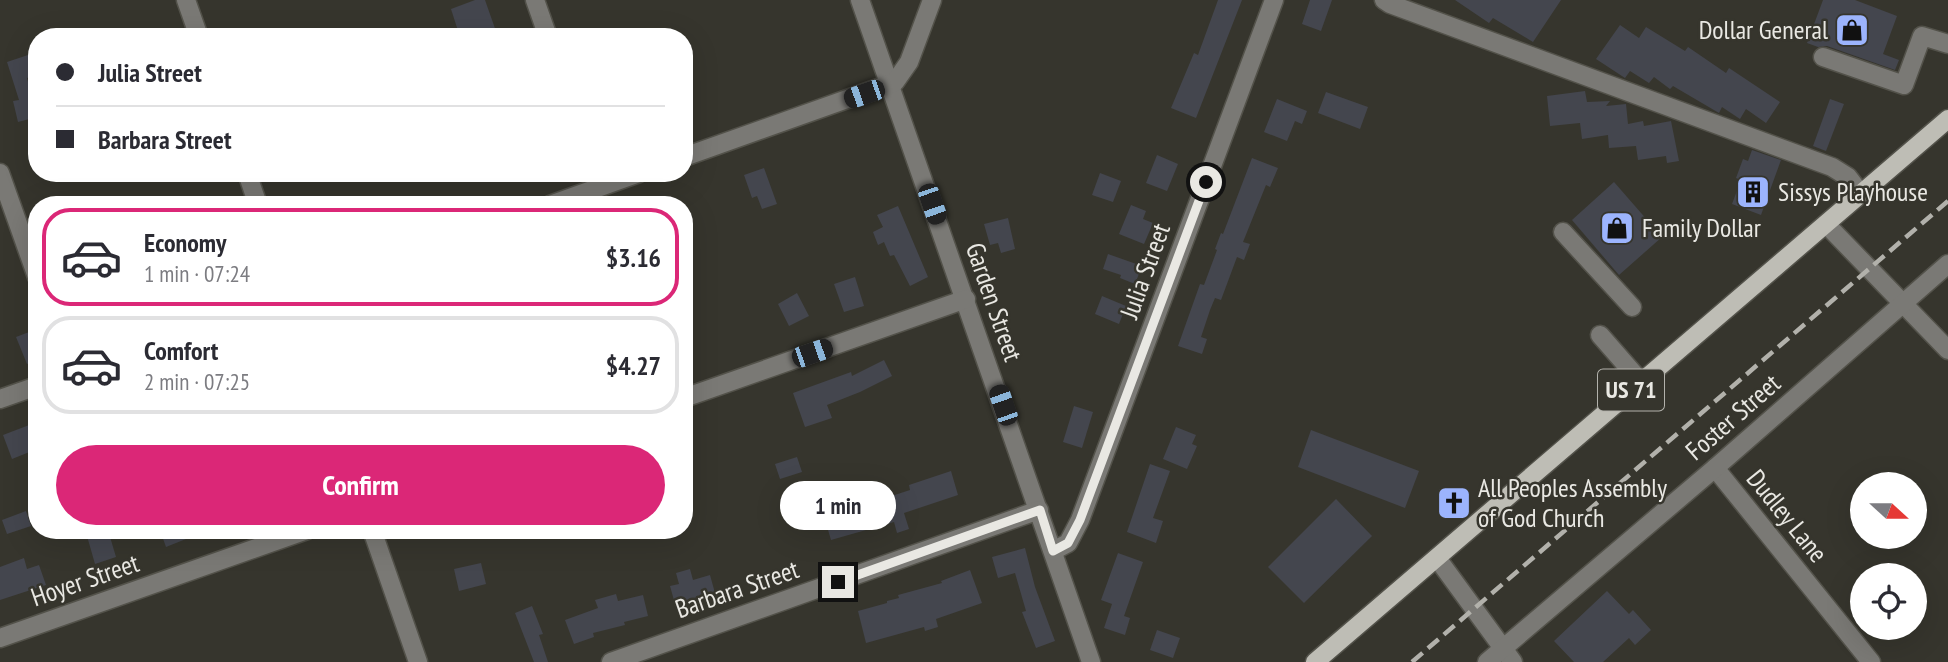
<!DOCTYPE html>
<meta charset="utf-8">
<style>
body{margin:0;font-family:"PT Sans Narrow",sans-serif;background:#f2f2f3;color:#2b2b33;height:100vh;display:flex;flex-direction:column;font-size:26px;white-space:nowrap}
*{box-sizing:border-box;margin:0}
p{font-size:23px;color:#7c7c81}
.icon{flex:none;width:38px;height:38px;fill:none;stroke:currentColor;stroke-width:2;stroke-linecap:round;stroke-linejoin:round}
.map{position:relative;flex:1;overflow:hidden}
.sheet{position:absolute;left:28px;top:196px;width:665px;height:343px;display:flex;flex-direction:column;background:#fff;border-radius:28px;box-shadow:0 7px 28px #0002}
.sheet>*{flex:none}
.top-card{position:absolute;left:28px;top:28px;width:665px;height:154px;border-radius:28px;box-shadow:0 7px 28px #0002;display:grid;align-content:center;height:154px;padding:0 28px;background:#fff}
.needle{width:46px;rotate:111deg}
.tools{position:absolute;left:1850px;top:472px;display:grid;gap:14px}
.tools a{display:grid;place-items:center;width:77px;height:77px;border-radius:50%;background:#fff;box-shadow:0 7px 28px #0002;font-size:35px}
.end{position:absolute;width:32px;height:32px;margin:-16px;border:9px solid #e9e8e3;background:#111;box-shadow:0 0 0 4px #111}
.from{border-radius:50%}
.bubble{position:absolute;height:49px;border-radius:24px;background:#fff;box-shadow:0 7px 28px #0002;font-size:23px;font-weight:600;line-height:49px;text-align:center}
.car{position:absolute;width:21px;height:42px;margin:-21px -10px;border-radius:9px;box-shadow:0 0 5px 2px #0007;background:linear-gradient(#222 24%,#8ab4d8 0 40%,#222 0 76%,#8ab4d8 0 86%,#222 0)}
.top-card b{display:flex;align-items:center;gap:24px;height:66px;font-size:26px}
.top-card b+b{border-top:2px solid #e1e1e2}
.top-card i{width:18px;height:18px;background:#2b2b33}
ul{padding:12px 0 0;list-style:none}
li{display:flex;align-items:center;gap:21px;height:98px;margin:0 14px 10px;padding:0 14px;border:4px solid #e1e1e2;border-radius:28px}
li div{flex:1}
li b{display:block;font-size:26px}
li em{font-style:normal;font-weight:600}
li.active{border-color:#db2777}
li>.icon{width:63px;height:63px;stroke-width:1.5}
.button{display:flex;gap:14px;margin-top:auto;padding:14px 28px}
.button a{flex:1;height:80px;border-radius:42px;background:#db2777;color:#fff;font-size:28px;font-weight:600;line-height:80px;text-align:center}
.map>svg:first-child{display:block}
.building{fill:#44464e}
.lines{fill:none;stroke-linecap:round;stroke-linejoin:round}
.minor-casing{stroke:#53524a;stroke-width:21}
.major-casing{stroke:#53524a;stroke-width:21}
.minor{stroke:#7a7975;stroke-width:18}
.major{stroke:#bebdb5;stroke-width:18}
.rail{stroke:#b2b1ab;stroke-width:4.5;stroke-dasharray:14 7;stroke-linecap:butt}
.route{stroke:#e9e8e3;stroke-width:9}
.labels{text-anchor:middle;stroke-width:5;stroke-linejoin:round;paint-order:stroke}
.shield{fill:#36352d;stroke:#b3b2ac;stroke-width:2}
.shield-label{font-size:24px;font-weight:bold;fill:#e9e8e3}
.poi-label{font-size:26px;fill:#e9e8e3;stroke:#36352d;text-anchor:start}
.street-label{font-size:26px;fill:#e9e8e3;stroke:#36352d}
</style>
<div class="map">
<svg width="1948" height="662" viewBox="0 0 1948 662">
<rect width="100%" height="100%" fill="#36352d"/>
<g class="building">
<polygon points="475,0 485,0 498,37 460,37 451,9"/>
<polygon points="1218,0 1242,0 1196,118 1171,108 1194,53 1198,55"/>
<polygon points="1310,0 1332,0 1321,31 1302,24"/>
<polygon points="1455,0 1561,0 1533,42 1493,18 1489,23"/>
<polygon points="1823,0 1855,0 1897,16 1883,54 1899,60 1895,70 1827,46 1818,47 1807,43"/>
<polygon points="1620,25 1639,38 1646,27 1685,51 1688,47 1726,73 1729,68 1780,102 1766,123 1746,109 1740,119 1722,107 1719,113 1673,86 1670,89 1654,77 1649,83 1630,71 1625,78 1596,59"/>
<polygon points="37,52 37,74 27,78 37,117 18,122 13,101 19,100 7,62"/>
<polygon points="1585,91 1587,102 1610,101 1606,106 1626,104 1628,124 1643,121 1644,126 1671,121 1679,161 1667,163 1666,156 1638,160 1636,146 1609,148 1608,135 1582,139 1580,123 1550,126 1547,96"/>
<polygon points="1326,92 1368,107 1360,129 1318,113"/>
<polygon points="1277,99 1307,111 1302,124 1295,121 1287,141 1264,132"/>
<polygon points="1830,99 1844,104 1826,151 1813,146"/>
<polygon points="1752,150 1781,160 1761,215 1732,204 1741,180 1736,178 1743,159 1748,161"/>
<polygon points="1157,155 1178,164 1167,191 1146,183"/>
<polygon points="1252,158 1278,168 1270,187 1266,185 1243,242 1250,244 1244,260 1237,257 1221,300 1215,298 1210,310 1201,337 1207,339 1202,354 1178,346 1200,284 1204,285 1217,250 1215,249 1221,233 1223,234"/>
<polygon points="764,168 777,204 762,209 757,196 752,198 744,175"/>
<polygon points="1100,173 1121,181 1113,202 1092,195"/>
<polygon points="1614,182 1662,237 1619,275 1572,220"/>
<polygon points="1131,205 1146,211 1143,219 1153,223 1144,244 1119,234"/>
<polygon points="898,206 928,277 910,286 894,255 890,256 884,242 878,245 873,232 883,227 877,215"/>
<polygon points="1008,218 1015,249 1001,253 998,243 990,245 984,224"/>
<polygon points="1108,254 1142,266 1135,284 1120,278 1121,275 1103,269"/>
<polygon points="855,277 864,306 844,312 834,284"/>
<polygon points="797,293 809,316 789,326 778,304"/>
<polygon points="1102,296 1126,306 1119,324 1095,314"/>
<polygon points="37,329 37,360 27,364 16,337"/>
<polygon points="884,360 892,376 860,392 827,405 832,418 805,427 793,393 851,372 852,376"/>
<polygon points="1074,406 1093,412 1082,448 1063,442"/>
<polygon points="37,422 37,449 12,459 3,435"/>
<polygon points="1176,427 1196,435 1192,444 1197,446 1187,469 1163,459"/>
<polygon points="1311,430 1419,471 1405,508 1298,467"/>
<polygon points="797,457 802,472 780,479 775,464"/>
<polygon points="1150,464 1170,471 1153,518 1163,521 1156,543 1127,532"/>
<polygon points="951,471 958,495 904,513 909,529 897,533 894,522 831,540 826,523 868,508 867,504 910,490 909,485"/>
<polygon points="1336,499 1372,536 1304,603 1268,567"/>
<polygon points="26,511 31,526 7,534 2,520"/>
<polygon points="108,530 116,557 95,564 87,536"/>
<polygon points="160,530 206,530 206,531 166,547"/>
<polygon points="1025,548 1035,587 1055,641 1036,648 1022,612 1026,611 1015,573 998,578 992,557"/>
<polygon points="1118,553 1143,562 1124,616 1130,618 1125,635 1104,628 1112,604 1101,600"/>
<polygon points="24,558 27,569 39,565 46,585 0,600 0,567"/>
<polygon points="481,563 486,584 459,591 454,569"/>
<polygon points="690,569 693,580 710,575 715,593 675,604 670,586 679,584 676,573"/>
<polygon points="970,570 982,603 936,619 938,627 925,631 924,627 866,643 858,611 887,603 887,601 899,598 898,595 942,583 941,581"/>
<polygon points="1607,591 1629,614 1633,610 1651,630 1635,645 1629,638 1603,662 1574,662 1554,641"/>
<polygon points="616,594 618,601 643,595 648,616 624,622 625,625 593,633 594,637 574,644 565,620 598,608 595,600"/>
<polygon points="532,606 543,634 539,635 548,662 534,662 515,613"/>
<polygon points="1157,630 1180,638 1173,658 1150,650"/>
</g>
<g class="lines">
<g class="minor-casing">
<g id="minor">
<polyline points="186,0 199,37"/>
<polyline points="535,0 548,37"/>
<polyline points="860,0 1091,662"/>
<polyline points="1384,0 1390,4 1832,167 1848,177 1861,194"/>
<polyline points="1823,57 1904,85 1922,36 1948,44"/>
<polyline points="684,157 895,82 909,62 932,0"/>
<polyline points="0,173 37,277"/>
<polyline points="247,173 258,205"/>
<polyline points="550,205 639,173"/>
<polyline points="1826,224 1948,350"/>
<polyline points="1563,232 1632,307"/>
<polyline points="1600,335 1641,382"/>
<polyline points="684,398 966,299"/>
<polyline points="0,399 37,386"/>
<polyline points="1715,468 1871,662"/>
<polyline points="372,530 418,662"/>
<polyline points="1053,551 1068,543 1080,520 1274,0"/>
<polyline points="1437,558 1513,662"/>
<polyline points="0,638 307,530"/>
<polyline points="611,662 1039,510"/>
<polyline points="1487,662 1715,468 1948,264"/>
</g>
</g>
<g class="major-casing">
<polyline id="major" points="1315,662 1948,119"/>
</g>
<use href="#minor" class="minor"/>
<use href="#major" class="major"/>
<polyline class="rail" points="1412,662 1948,201"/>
</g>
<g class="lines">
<polyline class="route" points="838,582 1040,510 1053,551 1068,543 1080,520 1206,182"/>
</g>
<defs>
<g id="shop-square" transform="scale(1.75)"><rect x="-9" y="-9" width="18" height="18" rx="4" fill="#9cb4fd" stroke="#36352d"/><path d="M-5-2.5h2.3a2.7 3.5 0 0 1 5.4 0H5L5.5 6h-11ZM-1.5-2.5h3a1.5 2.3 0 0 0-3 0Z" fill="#111"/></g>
<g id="building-square" transform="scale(1.75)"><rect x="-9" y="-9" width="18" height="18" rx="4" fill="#9cb4fd" stroke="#36352d"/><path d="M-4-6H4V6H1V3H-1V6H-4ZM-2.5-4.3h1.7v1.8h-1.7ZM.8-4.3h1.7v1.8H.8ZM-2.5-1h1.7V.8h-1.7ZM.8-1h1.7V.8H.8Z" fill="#111"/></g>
<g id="church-square" transform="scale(1.75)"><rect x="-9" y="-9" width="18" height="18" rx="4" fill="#9cb4fd" stroke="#36352d"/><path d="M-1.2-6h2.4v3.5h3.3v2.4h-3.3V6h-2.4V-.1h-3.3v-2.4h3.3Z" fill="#111"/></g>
</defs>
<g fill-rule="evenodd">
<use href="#shop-square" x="1852" y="30"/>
<use href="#building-square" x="1753" y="192"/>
<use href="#shop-square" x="1617" y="228"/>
<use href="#church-square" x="1454" y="503"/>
</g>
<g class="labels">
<rect class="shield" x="1598" y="369.5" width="66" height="41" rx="5"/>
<g class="shield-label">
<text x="1631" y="398">US 71</text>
</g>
<g class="poi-label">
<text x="1828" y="39" text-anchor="end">Dollar General</text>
<text x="1778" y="201">Sissys Playhouse</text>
<text x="1642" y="237">Family Dollar</text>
<text x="1478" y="497">All Peoples Assembly<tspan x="1478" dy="30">of God Church</tspan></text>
</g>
<g class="street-label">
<text transform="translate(1145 271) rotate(-70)" y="9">Julia Street</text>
<text transform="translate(994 302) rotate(71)" y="9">Garden Street</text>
<text transform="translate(1733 417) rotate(-41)" y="9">Foster Street</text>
<text transform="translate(1787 516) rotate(51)" y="9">Dudley Lane</text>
<text transform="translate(85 580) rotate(-19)" y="9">Hoyer Street</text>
<text transform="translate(737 589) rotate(-19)" y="9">Barbara Street</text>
</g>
</g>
</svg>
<div class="tools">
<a><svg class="needle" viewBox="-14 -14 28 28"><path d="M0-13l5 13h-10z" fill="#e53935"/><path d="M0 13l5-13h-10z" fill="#7c7c81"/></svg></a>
<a><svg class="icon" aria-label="locate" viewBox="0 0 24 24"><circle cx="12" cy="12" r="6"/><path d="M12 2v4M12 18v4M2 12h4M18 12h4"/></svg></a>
</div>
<i class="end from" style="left:1206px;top:182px"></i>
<i class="end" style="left:838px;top:582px"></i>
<div class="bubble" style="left:780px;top:481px;width:116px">1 min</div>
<i class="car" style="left:864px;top:94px;rotate:251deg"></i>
<i class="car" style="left:932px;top:204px;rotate:161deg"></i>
<i class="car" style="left:812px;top:353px;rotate:71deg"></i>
<i class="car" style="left:1003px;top:405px;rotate:341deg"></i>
<div class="top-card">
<b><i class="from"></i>Julia Street</b>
<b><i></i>Barbara Street</b>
</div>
<section class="sheet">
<ul>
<li class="active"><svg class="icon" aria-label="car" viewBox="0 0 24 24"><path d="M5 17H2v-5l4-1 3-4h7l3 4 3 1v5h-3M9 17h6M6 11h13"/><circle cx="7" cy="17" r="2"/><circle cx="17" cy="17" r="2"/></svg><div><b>Economy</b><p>1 min · 07:24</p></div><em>$3.16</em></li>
<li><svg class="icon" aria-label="car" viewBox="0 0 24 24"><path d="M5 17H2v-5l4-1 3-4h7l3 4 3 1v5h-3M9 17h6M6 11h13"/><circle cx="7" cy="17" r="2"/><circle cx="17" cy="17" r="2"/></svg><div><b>Comfort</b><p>2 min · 07:25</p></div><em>$4.27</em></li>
</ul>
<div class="button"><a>Confirm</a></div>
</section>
</div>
